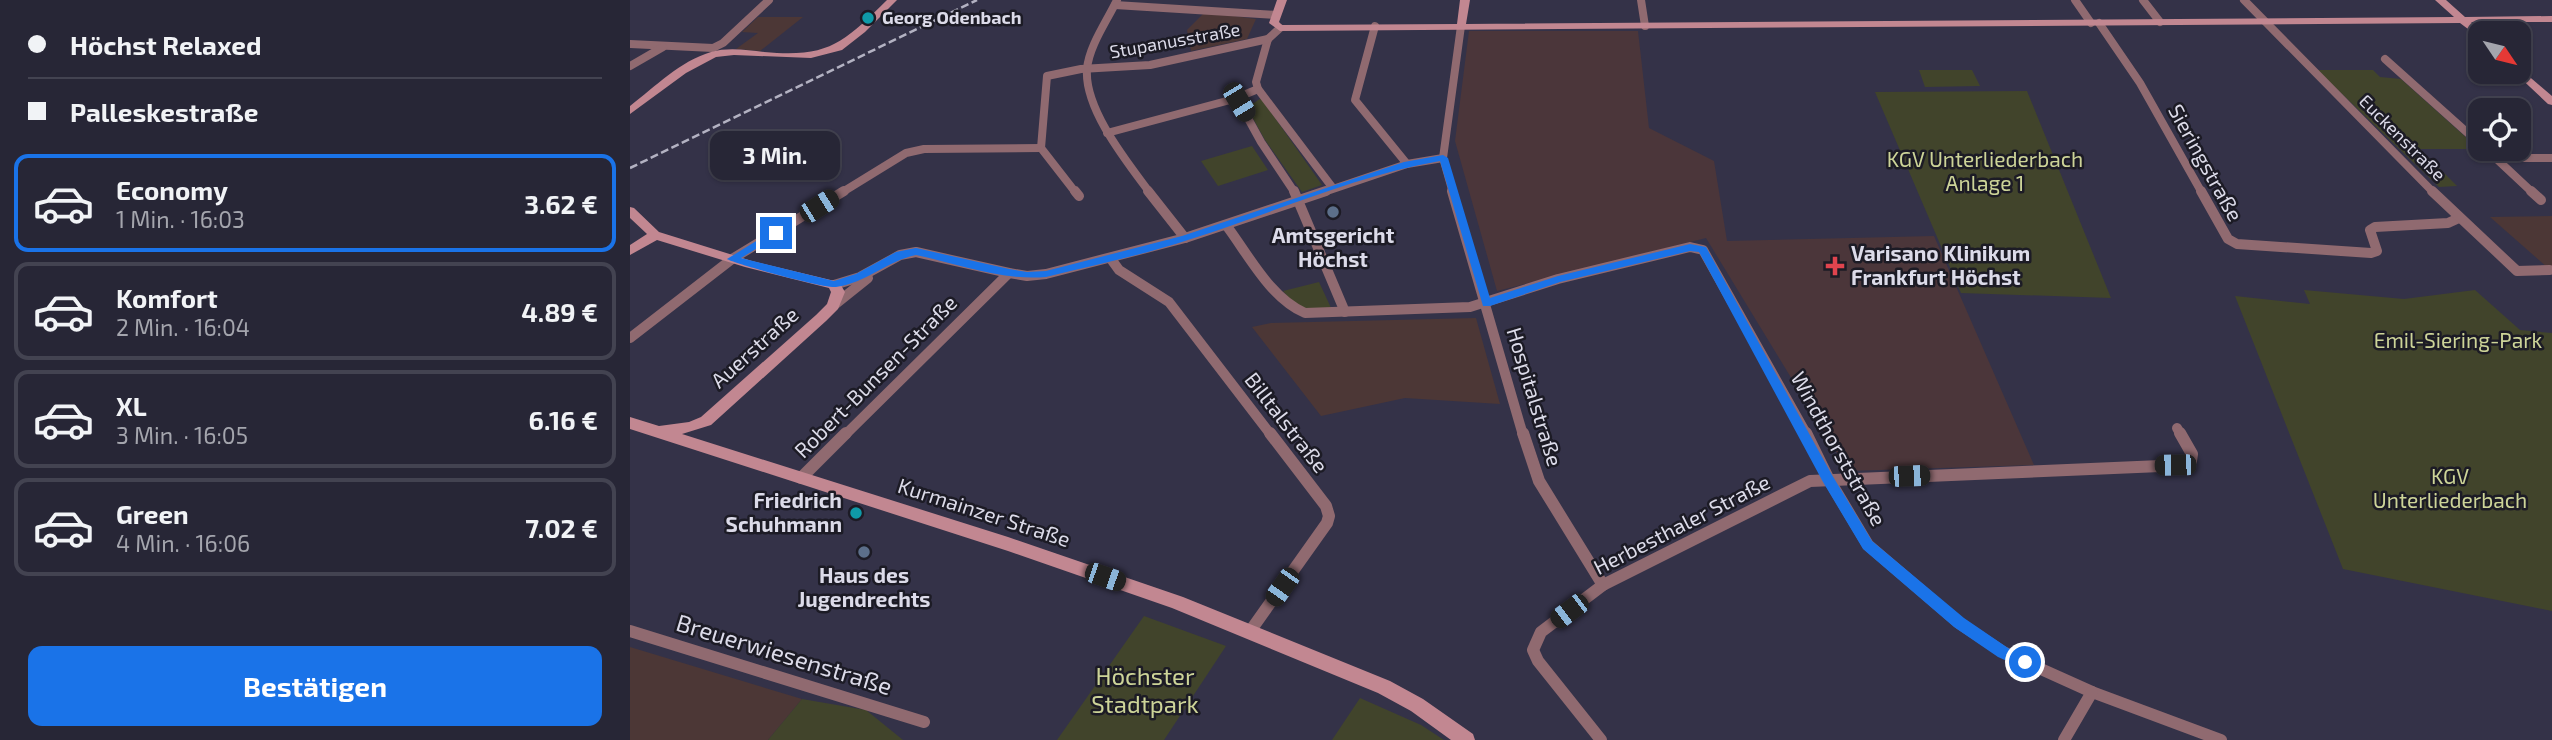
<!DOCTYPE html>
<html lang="de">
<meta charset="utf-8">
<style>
body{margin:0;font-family:"Exo 2",sans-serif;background:#2f2e3e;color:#f1f3f6;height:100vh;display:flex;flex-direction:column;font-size:26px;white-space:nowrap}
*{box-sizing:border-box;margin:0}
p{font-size:23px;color:#a4a5ad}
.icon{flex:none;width:38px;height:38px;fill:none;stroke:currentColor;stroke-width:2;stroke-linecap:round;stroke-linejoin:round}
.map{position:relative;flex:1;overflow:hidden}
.details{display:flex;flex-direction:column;background:#272636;width:630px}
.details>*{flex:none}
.guide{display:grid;align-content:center;height:154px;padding:0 28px;background:#272636}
.needle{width:46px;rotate:125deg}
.tools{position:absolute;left:1838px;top:21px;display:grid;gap:14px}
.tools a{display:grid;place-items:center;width:63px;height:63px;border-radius:14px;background:#272636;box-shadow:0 2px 5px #0004,0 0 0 2px #434351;font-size:35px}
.end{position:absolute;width:32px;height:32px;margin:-16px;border:9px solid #1a73e8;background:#fff;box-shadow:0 0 0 4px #fff}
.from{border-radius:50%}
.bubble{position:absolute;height:49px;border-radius:14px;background:#272636;box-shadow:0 2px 5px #0004,0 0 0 2px #434351;font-size:23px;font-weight:700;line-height:49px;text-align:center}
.car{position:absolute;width:21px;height:42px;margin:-21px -10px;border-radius:9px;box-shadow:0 0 5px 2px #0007;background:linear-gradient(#222 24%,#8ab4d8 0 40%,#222 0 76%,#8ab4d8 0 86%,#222 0)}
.guide b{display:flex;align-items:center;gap:24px;height:66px;font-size:26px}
.guide b+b{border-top:2px solid #434351}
.guide i{width:18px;height:18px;background:#f1f3f6}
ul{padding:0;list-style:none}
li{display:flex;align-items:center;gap:21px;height:98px;margin:0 14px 10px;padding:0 14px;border:4px solid #434351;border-radius:14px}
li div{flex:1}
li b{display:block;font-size:26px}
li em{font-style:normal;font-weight:700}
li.selected{border-color:#1a73e8}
li>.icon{width:63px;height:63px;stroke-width:1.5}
.cta{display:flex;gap:14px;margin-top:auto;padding:14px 28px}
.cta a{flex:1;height:80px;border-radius:14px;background:#1a73e8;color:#fff;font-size:28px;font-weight:700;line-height:80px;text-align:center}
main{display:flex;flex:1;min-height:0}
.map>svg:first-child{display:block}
.education{fill:#4c3736}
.medical{fill:#4b363a}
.green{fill:#41442b}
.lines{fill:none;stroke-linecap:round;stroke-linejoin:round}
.street-far2{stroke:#906a70;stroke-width:8}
.street-far1{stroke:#906a70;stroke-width:10}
.street{stroke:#906a70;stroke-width:12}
.secondary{fill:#c28791;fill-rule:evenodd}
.rail{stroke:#b3b2c2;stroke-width:2.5;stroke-dasharray:8 3.5;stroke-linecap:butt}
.route{fill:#1a73e8}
.culture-dot{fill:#0f9aa8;stroke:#1c1b25;stroke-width:2.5}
.service-dot{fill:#5c6f8a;stroke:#1c1b25;stroke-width:2.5}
.health-dot{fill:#e0444e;stroke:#1c1b25;stroke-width:2.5}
.labels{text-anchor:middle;stroke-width:5;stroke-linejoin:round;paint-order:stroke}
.far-poi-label{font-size:18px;font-weight:bold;fill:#dcdbe9;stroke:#1c1b25;text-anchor:start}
.far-street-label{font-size:18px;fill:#dcdbe9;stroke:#1c1b25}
.park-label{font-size:21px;fill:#cdd498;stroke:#1c1b25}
.street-label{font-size:21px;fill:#dcdbe9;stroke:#1c1b25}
.poi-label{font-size:21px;font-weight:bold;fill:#dcdbe9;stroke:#1c1b25}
.near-street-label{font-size:24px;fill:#dcdbe9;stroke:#1c1b25}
.near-park-label{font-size:24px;fill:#cdd498;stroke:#1c1b25}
</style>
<main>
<section class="details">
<div class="guide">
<b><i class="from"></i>Höchst Relaxed</b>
<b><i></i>Palleskestraße</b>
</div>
<ul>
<li class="selected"><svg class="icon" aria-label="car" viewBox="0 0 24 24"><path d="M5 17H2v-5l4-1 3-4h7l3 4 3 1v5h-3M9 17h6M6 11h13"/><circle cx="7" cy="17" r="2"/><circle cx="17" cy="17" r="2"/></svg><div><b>Economy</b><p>1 Min. · 16:03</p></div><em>3.62 €</em></li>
<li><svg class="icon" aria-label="car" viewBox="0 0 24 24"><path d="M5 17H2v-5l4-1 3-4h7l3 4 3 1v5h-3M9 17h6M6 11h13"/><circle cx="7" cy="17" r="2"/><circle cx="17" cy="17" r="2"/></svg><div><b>Komfort</b><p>2 Min. · 16:04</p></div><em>4.89 €</em></li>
<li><svg class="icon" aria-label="car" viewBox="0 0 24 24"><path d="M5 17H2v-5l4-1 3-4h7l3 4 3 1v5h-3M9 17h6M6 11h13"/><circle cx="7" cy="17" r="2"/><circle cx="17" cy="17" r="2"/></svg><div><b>XL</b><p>3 Min. · 16:05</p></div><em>6.16 €</em></li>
<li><svg class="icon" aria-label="car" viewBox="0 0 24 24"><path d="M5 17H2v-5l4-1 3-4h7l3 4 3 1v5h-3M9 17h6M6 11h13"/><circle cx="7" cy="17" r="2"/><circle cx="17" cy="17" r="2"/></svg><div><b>Green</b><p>4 Min. · 16:06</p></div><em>7.02 €</em></li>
</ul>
<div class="cta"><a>Bestätigen</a></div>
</section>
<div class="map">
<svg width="1922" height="740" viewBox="0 0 1922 740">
<rect width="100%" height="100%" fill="#343248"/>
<g class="education">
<polygon points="575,12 626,19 617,39 561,51 557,30"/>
<polygon points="128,17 173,17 130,51 106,49 128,33 112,32"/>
<polygon points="1922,216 1922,269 1918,268 1860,217"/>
<polygon points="846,318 870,404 775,398 691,416 622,327 641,323"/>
<polygon points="0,647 172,699 138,740 0,740"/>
</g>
<polygon class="medical" points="839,31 1008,31 1019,128 1084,161 1097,241 1304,236 1404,465 1218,471 1076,238 867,291 825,141"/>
<g class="green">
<polygon points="1289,70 1342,70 1350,86 1295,87"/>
<polygon points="1687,70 1743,70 1750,77 1771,79 1849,149 1790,149 1827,186 1809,187"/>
<polygon points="1397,91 1481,298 1331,293 1245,92"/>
<polygon points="631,98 692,185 672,192 635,140 615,104 624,103"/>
<polygon points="622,146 638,170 588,186 571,161"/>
<path d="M689,282L702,310C675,313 671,312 653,291Z"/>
<polygon points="1674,290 1774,299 1845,290 1890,330 1922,333 1922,611 1713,569 1605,296 1680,304"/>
<polygon points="514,616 596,646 534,740 427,740"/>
<polygon points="730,698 791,725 814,740 702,740"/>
<polygon points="172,699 236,710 273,740 138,740"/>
</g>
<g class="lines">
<g class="street-far2">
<path d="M487,0C477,21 459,46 457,69C454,109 497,162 520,193"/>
<polyline points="1011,0 1015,26"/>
<polyline points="1445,0 1461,23"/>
<polyline points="1513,0 1530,22"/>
<polyline points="1614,0 1804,193"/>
<polyline points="485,5 646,15"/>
<polyline points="1469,23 1510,83 1572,193"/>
<polyline points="745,26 725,100 777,164"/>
<polyline points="650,28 638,39 626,82 628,89 702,187"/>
<polyline points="0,44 83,48 93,43 139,0"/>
<polyline points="1755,59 1850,144"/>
<polyline points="0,66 33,47"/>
<polyline points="604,99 609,102 631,142 665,193"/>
<polyline points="477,133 604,99 628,89"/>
<polyline points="1856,149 1903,193"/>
<polyline points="1867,158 1922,158"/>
<polyline points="211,193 276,153 294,149 411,148"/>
<polyline points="446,193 411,148 417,76 451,69 520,65 638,39"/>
<polyline points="691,193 777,164 813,158"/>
<polyline points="823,193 813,158 831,26"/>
</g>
<g class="street-far1">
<polyline points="445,191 449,196"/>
<polyline points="518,191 555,238"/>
<polyline points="664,191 715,312"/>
<polyline points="822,191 893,435"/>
<polyline points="1571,191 1598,239 1607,244 1741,253 1747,251 1740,230 1745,227 1818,223 1829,218"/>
<polyline points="1802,191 1887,271 1920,270"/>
<polyline points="1901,191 1911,200"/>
<path d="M596,225C618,254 640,298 675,313L840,307L928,279L1060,247L1073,250L1177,435"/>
<polyline points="481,259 489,270 539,302 641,435"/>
<polyline points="204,285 230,277 270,255 286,252 379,273 397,276 416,274 555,238 696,191"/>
<polyline points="203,306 238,278"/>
<polyline points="0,338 102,259 214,191"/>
<polyline points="1547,428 1551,435"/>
<polyline points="215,435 379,273"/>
</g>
<g class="street">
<polyline points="893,433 909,481 973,585"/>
<polyline points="1176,433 1198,478 1238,545 1329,623 1373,652 1462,692 1591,740"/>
<polyline points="171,478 216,433"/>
<polyline points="621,630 697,523 699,516 696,506 640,433"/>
<polyline points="0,631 294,722"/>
<polyline points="971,740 908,661 903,650 911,632 973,585 1180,481 1554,465 1561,461 1562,454 1550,433"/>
<polyline points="1434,740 1462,692"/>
</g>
<g class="secondary">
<path d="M257,0H267L235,32L212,50L181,58L104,55L86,57L56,73L0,114V106C25,87 50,61 81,52C98,47 117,50 134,52C199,58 213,43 257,0Z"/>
<polygon points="647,0 657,0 649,22 652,25 827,24 830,0 840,0 836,24 1824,17 1805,0 1816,0 1835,17 1922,16 1922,22 1841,22 1854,33 1850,33 1850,38 1830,23 650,31 639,23"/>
<polygon points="1888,67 1922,96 1922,105 1918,104 1884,72 1888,72"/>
<polygon points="0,207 4,208 29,232 122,261 209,282 215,292 208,309 196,321 81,425 52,434 378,537 553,597 760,681 793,699 843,734 845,740 821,740 781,711 748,693 542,608 378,551 0,429 0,417 29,426 59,422 71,417 186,315 197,304 201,292 199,288 115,267 27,240 0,255 0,245 17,234 0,218"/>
</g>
<polyline class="rail" points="0,168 347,0"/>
</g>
<path class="route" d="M813,155L818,158L860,298L928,276L1060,244L1076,247L1202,475L1242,541L1334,618L1378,648L1400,658L1402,662L1400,667L1395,669L1368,657L1324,627L1233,549L1193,482L1069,252L1060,251L930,282L860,306H853L810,161C724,176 643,213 561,239C513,255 464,265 416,277C373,281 328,264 286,255C257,261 236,283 206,287C197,289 105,264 97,259L146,229L151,233L149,235L111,258L204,281L226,274L266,252L286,248L379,269L397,272L416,271L552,236L774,162Z"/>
<g class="culture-dot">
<circle cx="238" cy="18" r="7"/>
<circle cx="226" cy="513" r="7"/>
</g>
<g class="service-dot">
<circle cx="703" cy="212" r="7"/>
<circle cx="234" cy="552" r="7"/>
</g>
<path class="health-dot" d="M1201.5 255.5h7v7h7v7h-7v7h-7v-7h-7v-7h7z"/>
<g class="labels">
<g class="far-poi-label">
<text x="252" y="24">Georg Odenbach</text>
</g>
<g class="far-street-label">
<text transform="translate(545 41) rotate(-10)" y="6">Stupanusstraße</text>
<text transform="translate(1772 138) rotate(45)" y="6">Euckenstraße</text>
</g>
<g class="park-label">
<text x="1355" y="167">KGV Unterliederbach<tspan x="1355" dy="24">Anlage 1</tspan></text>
<text x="1828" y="348">Emil-Siering-Park</text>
<text x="1820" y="484">KGV<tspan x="1820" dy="24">Unterliederbach</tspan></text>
</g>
<g class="street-label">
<text transform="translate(1575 163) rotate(61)" y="7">Sieringstraße</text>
<text transform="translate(125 348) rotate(-42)" y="7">Auerstraße</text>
<text transform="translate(246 377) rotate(-45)" y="7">Robert-Bunsen-Straße</text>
<text transform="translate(904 397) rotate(73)" y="7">Hospitalstraße</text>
<text transform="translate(656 423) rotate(52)" y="7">Billtalstraße</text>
<text transform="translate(1208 449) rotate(61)" y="7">Windthorststraße</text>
<text transform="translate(354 513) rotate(18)" y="7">Kurmainzer Straße</text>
<text transform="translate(1052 525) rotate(-27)" y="7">Herbesthaler Straße</text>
</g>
<g class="poi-label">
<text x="703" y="243">Amtsgericht<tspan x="703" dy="24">Höchst</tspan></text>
<text x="1221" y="261" text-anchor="start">Varisano Klinikum<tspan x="1221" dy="24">Frankfurt Höchst</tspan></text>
<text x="212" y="508" text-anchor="end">Friedrich<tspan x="212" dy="24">Schuhmann</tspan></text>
<text x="234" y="583">Haus des<tspan x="234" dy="24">Jugendrechts</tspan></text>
</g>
<g class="near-street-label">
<text transform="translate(154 655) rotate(17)" y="8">Breuerwiesenstraße</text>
</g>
<g class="near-park-label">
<text x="515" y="685">Höchster<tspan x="515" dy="28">Stadtpark</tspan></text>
</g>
</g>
</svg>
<div class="tools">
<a><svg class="needle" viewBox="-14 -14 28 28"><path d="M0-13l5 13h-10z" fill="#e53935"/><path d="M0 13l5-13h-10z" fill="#a4a5ad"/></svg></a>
<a><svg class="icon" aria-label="locate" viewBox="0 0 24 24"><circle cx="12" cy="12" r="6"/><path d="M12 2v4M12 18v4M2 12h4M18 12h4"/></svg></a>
</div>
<i class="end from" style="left:1395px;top:662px"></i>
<i class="end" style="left:146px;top:233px"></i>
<div class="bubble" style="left:80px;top:131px;width:130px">3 Min.</div>
<i class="car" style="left:609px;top:102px;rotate:149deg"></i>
<i class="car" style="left:189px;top:206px;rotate:58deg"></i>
<i class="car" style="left:1545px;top:465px;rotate:269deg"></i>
<i class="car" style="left:1279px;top:476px;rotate:88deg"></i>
<i class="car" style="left:475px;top:577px;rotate:109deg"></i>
<i class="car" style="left:652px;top:587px;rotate:215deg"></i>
<i class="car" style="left:939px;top:611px;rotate:233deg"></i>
</div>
</main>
